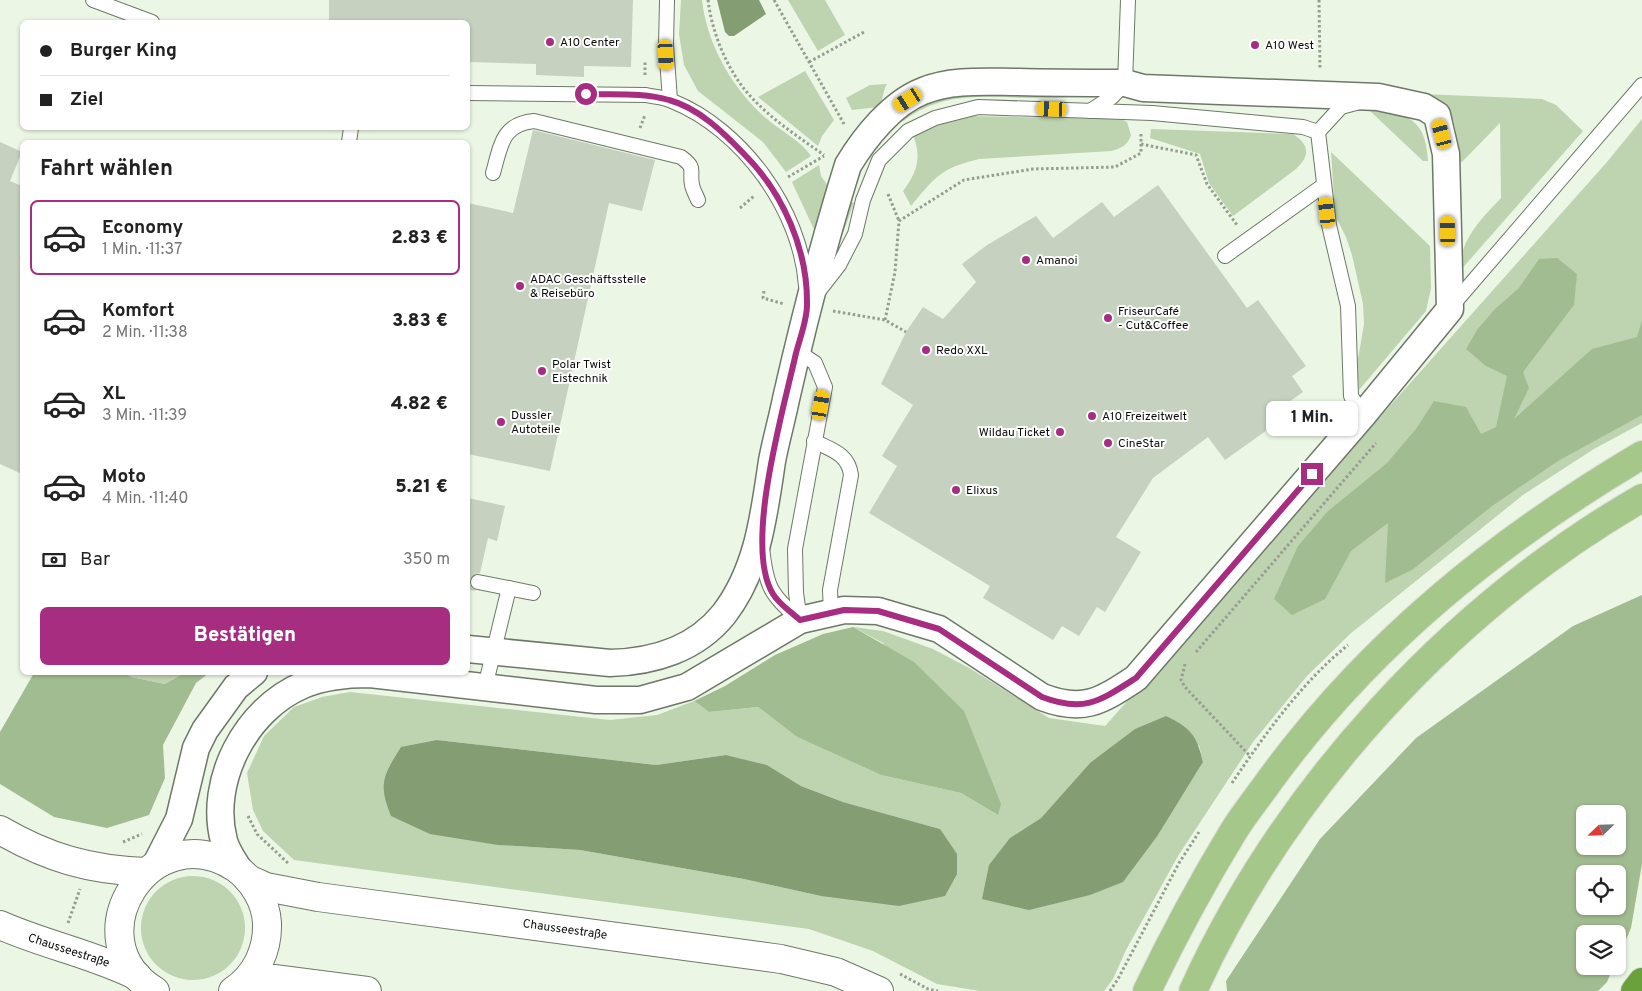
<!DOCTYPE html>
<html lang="de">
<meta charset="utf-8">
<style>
body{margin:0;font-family:Overpass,sans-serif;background:#f6f6f6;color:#222;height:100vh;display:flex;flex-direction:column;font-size:19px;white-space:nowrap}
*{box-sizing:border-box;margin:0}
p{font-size:16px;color:#767676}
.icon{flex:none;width:28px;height:28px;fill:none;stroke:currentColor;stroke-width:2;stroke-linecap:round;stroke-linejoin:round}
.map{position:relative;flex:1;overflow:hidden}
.sheet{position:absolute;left:20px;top:140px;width:450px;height:535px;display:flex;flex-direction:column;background:#fff;border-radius:8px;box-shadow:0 1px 4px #0004}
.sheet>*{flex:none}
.guide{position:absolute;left:20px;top:20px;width:450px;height:110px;border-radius:8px;box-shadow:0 1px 4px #0004;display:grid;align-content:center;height:110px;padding:0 20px;background:#fff}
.needle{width:32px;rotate:247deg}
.fabs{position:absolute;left:1576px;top:805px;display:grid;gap:10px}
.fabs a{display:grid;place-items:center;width:50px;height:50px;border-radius:8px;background:#fff;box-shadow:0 1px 4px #0004;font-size:25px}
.end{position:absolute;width:22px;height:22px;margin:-11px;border:6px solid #a72d81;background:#fff;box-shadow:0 0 0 2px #fff}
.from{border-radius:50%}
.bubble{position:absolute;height:35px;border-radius:8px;background:#fff;box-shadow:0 1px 4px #0004;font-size:16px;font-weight:800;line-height:35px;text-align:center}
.car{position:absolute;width:15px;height:30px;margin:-15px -8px;border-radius:6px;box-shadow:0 0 4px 1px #0007;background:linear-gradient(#f5c518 24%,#345 0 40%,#f5c518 0 76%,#345 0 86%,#f5c518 0)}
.guide b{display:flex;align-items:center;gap:18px;height:48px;font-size:19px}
.guide b+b{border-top:1px solid #e0e0e0}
.guide i{width:12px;height:12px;background:#222}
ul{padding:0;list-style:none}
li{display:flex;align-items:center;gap:15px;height:75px;margin:0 10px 8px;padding:0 10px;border:2px solid transparent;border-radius:8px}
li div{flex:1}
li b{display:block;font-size:19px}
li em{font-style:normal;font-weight:800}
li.current{border-color:#a72d81}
li>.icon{width:45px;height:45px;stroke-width:1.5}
h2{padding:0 20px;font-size:22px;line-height:60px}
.pay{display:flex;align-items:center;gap:12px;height:55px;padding:0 20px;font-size:19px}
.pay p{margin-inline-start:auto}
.primary-button{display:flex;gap:10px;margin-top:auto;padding:10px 20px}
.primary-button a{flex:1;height:58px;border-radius:8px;background:#a72d81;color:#fff;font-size:20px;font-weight:800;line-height:58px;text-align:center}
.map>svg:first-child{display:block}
.green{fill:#bed3b0;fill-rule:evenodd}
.forest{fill:#a2bc91;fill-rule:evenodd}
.water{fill:#849d73}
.building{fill:#c6d1bf}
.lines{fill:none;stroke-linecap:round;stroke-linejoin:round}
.service-casing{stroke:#6e7868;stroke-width:16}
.minor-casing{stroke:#6e7868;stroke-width:29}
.tertiary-casing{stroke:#6e7868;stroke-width:30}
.primary-casing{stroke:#dddddc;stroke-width:30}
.motorway-casing{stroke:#dddddc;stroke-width:30}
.path{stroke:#959e90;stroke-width:3;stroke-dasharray:2.5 2.5;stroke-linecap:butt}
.service{stroke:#fff;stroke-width:14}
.minor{stroke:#fff;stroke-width:26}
.tertiary{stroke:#fff;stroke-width:28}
.primary{stroke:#a6c78a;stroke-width:28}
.motorway{stroke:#6aa13c;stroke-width:28}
.route{stroke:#a72d81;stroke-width:6}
.poi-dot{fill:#a72d81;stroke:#fff;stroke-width:2}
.labels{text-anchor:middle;stroke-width:4;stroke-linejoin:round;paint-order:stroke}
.poi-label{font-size:12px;fill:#090c07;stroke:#fff;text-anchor:start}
.street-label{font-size:12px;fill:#090c07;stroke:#fff}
</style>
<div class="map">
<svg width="1642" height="991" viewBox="0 0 1642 991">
<rect width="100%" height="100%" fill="#ebf7e4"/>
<g class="green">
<path d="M681,0H702C707,45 733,90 767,119C781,131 801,141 811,156L786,172L763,142L698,91L684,65L679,34Z"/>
<polygon points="788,0 825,0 845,35 818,51"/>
<polygon points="805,71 834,120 822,136 818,146 758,97"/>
<path d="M887,84C882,92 884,100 878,107L852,110L846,98L870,85Z"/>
<path d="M930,94L1085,95C1022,107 958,79 903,121L900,118Z"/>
<path d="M1421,94L1542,99L1556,105L1583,131L1459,272C1460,240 1480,220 1501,198L1500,123L1462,162H1459L1457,160C1456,120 1458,113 1421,94Z"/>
<path d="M1382,108C1415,119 1425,123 1428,161H1423L1370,111Z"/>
<path d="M971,116L1121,119L1127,122L1131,135C1127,146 1122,148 1111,151L979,159C941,168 935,177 911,206L903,191C917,173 922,157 913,135L932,124Z"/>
<path d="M1642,119V423L1594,449L1523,495L1350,634L1307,676L1253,742L1178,856L1126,950L1113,979L1104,991H980L937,984L873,951L809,929L294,860L263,831L253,810L247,773L264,736L294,707L322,697L350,692L610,720L657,715L694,701L709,712L758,707L797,737L881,775L961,793L998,815L883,643L853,627L883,631L933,649L971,669L1049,718L1105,726L1607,162ZM437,740L656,765L726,755L767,765L801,786L843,802L940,829L821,896L744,879L580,850L498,845ZM1199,745L1203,762L1158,835L1010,838L1041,818L1090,763Z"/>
<path d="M1151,129L1293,134C1310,145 1310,156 1296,169L1233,216L1209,183L1200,154L1150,138Z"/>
<polygon points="1331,152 1430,246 1431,288 1426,311 1359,390 1357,365 1364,324 1363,304 1352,255 1346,237 1335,215"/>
<polygon points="819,165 821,176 830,189 817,236 792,182"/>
<polygon points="844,200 854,203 839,244 834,243"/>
<polygon points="125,673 184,673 165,684 131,677"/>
<circle cx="193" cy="928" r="52"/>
</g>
<g class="forest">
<polygon points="1557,258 1577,274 1574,305 1523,372 1529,388 1514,419 1592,349 1637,337 1642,320 1642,415 1558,461 1492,506 1412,570 1385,583 1388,523 1351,551 1325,599 1292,615 1274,599 1298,546 1327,512 1387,463 1416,429 1434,401 1466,407 1481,434 1496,427 1507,376 1486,366 1466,349 1477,330 1495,309 1519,288 1539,259"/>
<path d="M1642,595V864L1631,928L1618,958V934H1585V966H1614L1607,982L1598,991H1227L1226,981L1320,839L1416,738L1573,626ZM1585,814H1618V846H1585ZM1585,874H1618V906H1585Z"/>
<polygon points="853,627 914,662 964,711 1001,804 998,815 961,793 881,775 797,737 758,707 709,712 694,701 725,686 775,655 823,634"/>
<polygon points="34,673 125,673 131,677 165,684 184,673 209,673 196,683 163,745 165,778 149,815 107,828 54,817 0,784 0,732"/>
</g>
<g class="water">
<polygon points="717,0 759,0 766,14 734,36 729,36 725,32"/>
<path d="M1166,716C1191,728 1197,736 1203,762L1158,835L1123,882L1090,895L1029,910L982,899L989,865L1010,838L1041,818L1090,763L1135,729Z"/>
<path d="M437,740L656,765L726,755L767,765L801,786L843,802L940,829L957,854V874L945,896L899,906L821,896L744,879L580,850L498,845L430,834L391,816C378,784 383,776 401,747Z"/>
</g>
<g class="building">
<polygon points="329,0 633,0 631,67 584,66 584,77 536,75 536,64 468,62 468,22 329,22"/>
<polygon points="533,130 655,160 642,211 609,203 550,471 468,454 468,203 513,213"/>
<polygon points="0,142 22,152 10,181 22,186 22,474 0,464"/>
<polygon points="1158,185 1247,308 1258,300 1306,366 1292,376 1303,392 1275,412 1281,420 1225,460 1208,437 1153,478 1116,537 1141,552 1105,612 1097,607 1079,636 1062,626 1053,640 983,598 990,586 869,513 897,466 882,456 913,405 881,384 906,332 923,307 943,319 976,282 962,264 987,245 1036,216 1053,238 1102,202 1114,217"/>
<polygon points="468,498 505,506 497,541 488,538 480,573 475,574 470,580 470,585 476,591 468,590"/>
</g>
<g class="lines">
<g class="service-casing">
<g id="service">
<polyline points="93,0 152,22"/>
<polyline points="667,0 666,45 670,100"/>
<path d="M468,93L646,95C654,97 664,97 672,101C742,129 801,210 806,286"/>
<polyline points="1356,103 1341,107 1318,132 1329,225 1348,306 1351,396 1363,415"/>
<polyline points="1090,111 1112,97 1125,83 1128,0"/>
<polyline points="349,142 351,128"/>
<path d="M493,173C501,145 502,124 534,121L681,157C697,169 689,169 692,185C693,190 696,195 698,200"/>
<polyline points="1225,256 1324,185"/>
<polyline points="818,292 839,265 855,234 863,200 879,160 908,131 935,118 978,107 1152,113 1303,127 1318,132"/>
<polyline points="1450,308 1642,85"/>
<polyline points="797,351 815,363 825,387 795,549 796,593 800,620"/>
<path d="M814,441C831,450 848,453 851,475L830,590L831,612"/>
<path d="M762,547C766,586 770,595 800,620"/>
<polyline points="478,582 533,593"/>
<polyline points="485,687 509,588"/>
</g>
</g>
<g class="minor-casing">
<g id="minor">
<polyline points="156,864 179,819 196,748 205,730 236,687 254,672"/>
<path d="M240,871C234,861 227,852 224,841C208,781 246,709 303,685C324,676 347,674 370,674L596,700H640L687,687L800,620L844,610L878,611L939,629L1042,697C1084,713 1101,701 1136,678L1363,415L1450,309L1446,154L1437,115L1424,107L1378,97L1143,88L1125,83C1089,83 1054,83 1018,82C987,82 952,79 923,91C892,103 865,137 848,165C824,242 804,320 786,399C782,419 776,440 772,461C764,515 758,570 724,614C696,649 653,662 610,663L468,649"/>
</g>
</g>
<g class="tertiary-casing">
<g id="tertiary">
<path d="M0,830C48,858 90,870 146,872"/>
<polyline points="248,879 266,887 318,897 781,959 836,972 879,991"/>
<path d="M0,925C45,945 93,954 137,976"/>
<polyline points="238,988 274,979 367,991"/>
<path d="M155,991C71,940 151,812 236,868C253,880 266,902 267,923C268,950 256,976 233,991"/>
</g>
</g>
<g class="primary-casing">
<g id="primary">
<path d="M1147,991C1173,937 1202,883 1233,832C1244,814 1258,797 1270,780C1370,643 1497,541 1642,455"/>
<path d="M1193,991C1285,789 1450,609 1642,498"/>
</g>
</g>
<g class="motorway-casing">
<polyline id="motorway" points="1635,991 1642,982"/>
</g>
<g class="path">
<path d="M708,0C712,34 729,75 754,100C774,121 800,138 824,155"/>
<polyline points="774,0 844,124"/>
<polyline points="1319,0 1320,70"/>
<polyline points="809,62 866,31"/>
<polyline points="645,75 645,61"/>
<polyline points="640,128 645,115"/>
<polyline points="1141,144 1196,155 1207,184 1237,225"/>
<polyline points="788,177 824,156"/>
<polyline points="888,194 899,221"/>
<polyline points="740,208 754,196"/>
<polyline points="764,291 763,298 784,304"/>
<polyline points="833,311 885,320 906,332"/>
<polyline points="885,320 895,272 899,221 964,180 1033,169 1115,167 1141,153 1141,133"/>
<polyline points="1196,652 1376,443"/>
<polyline points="1185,664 1181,680 1185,687 1250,756"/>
<path d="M1232,783C1265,734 1302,682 1348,645"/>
<polyline points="248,816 257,834 289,864"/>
<polyline points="123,842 142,834"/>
<polyline points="68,923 80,889"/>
<polyline points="900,974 928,989 938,991"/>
<polyline points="1110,991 1118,979 1179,863 1199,832"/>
</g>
<use href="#service" class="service"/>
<use href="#minor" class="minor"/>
<use href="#tertiary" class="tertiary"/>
<use href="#primary" class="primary"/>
<use href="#motorway" class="motorway"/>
</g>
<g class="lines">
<path class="route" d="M586,94C613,95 643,92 669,100C699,108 724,133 745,155C783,193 808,250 807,305C807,320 800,338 796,353C784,408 743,546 773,594C779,604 791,612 800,620L844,610L878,611L939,629L1042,697C1084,713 1100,701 1136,678L1312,474"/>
</g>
<g class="poi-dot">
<circle cx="550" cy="42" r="5"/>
<circle cx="1255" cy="45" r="5"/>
<circle cx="1026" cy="260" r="5"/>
<circle cx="520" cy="286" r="5"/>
<circle cx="1108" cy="318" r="5"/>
<circle cx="926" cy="350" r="5"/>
<circle cx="542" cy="371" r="5"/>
<circle cx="1092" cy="416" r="5"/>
<circle cx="501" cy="422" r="5"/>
<circle cx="1060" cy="432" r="5"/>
<circle cx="1108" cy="443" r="5"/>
<circle cx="956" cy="490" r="5"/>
</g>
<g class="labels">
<g class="poi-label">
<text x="560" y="46">A10 Center</text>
<text x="1265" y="49">A10 West</text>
<text x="1036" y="264">Amanoi</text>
<text x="530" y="283">ADAC Geschäftsstelle<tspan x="530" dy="14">&amp; Reisebüro</tspan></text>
<text x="1118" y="315">FriseurCafé<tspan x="1118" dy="14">- Cut&amp;Coffee</tspan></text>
<text x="936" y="354">Redo XXL</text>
<text x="552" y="368">Polar Twist<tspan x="552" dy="14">Eistechnik</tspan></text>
<text x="511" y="419">Dussler<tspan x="511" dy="14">Autoteile</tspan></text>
<text x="1102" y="420">A10 Freizeitwelt</text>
<text x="1050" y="436" text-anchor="end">Wildau Ticket</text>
<text x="1118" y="447">CineStar</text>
<text x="966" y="494">Elixus</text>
</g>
<g class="street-label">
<text transform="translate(565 929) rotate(8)" y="4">Chausseestraße</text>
<text transform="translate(69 950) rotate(18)" y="4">Chausseestraße</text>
</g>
</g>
</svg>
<div class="fabs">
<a><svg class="needle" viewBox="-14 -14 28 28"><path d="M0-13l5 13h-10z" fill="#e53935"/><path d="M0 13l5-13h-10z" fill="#767676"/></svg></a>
<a><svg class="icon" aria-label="locate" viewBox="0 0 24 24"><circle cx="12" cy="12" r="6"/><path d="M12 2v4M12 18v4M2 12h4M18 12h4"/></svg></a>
<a><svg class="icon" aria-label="layers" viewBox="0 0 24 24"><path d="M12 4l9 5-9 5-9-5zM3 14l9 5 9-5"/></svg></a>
</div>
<i class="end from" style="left:586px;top:94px"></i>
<i class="end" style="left:1312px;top:474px"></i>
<div class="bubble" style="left:1266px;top:401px;width:92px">1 Min.</div>
<i class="car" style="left:666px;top:55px;rotate:177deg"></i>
<i class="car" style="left:908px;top:100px;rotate:237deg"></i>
<i class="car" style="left:1052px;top:109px;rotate:272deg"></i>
<i class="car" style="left:1442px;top:134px;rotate:345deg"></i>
<i class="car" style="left:1327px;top:212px;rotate:354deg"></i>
<i class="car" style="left:1448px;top:231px;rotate:359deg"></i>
<i class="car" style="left:821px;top:405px;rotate:10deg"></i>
<div class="guide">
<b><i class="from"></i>Burger King</b>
<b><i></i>Ziel</b>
</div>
<section class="sheet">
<h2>Fahrt wählen</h2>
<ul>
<li class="current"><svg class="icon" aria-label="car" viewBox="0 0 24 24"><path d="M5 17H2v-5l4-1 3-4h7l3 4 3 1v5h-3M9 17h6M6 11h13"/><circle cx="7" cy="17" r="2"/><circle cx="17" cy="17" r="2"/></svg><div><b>Economy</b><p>1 Min. · 11:37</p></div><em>2.83 €</em></li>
<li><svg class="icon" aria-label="car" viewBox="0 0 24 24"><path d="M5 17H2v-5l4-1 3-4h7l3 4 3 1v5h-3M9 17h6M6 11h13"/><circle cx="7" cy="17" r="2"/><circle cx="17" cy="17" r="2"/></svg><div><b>Komfort</b><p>2 Min. · 11:38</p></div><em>3.83 €</em></li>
<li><svg class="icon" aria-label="car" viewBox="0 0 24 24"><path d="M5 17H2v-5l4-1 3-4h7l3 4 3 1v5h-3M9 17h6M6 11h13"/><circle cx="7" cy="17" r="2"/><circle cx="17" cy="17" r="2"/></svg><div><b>XL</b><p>3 Min. · 11:39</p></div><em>4.82 €</em></li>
<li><svg class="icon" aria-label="car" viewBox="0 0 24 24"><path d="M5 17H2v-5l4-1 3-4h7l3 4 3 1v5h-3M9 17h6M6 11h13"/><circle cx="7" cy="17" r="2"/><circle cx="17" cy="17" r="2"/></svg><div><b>Moto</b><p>4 Min. · 11:40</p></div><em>5.21 €</em></li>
</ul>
<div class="pay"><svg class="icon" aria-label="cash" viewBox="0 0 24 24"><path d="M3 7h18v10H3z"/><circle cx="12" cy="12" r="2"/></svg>Bar<p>350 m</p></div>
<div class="primary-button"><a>Bestätigen</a></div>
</section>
</div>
